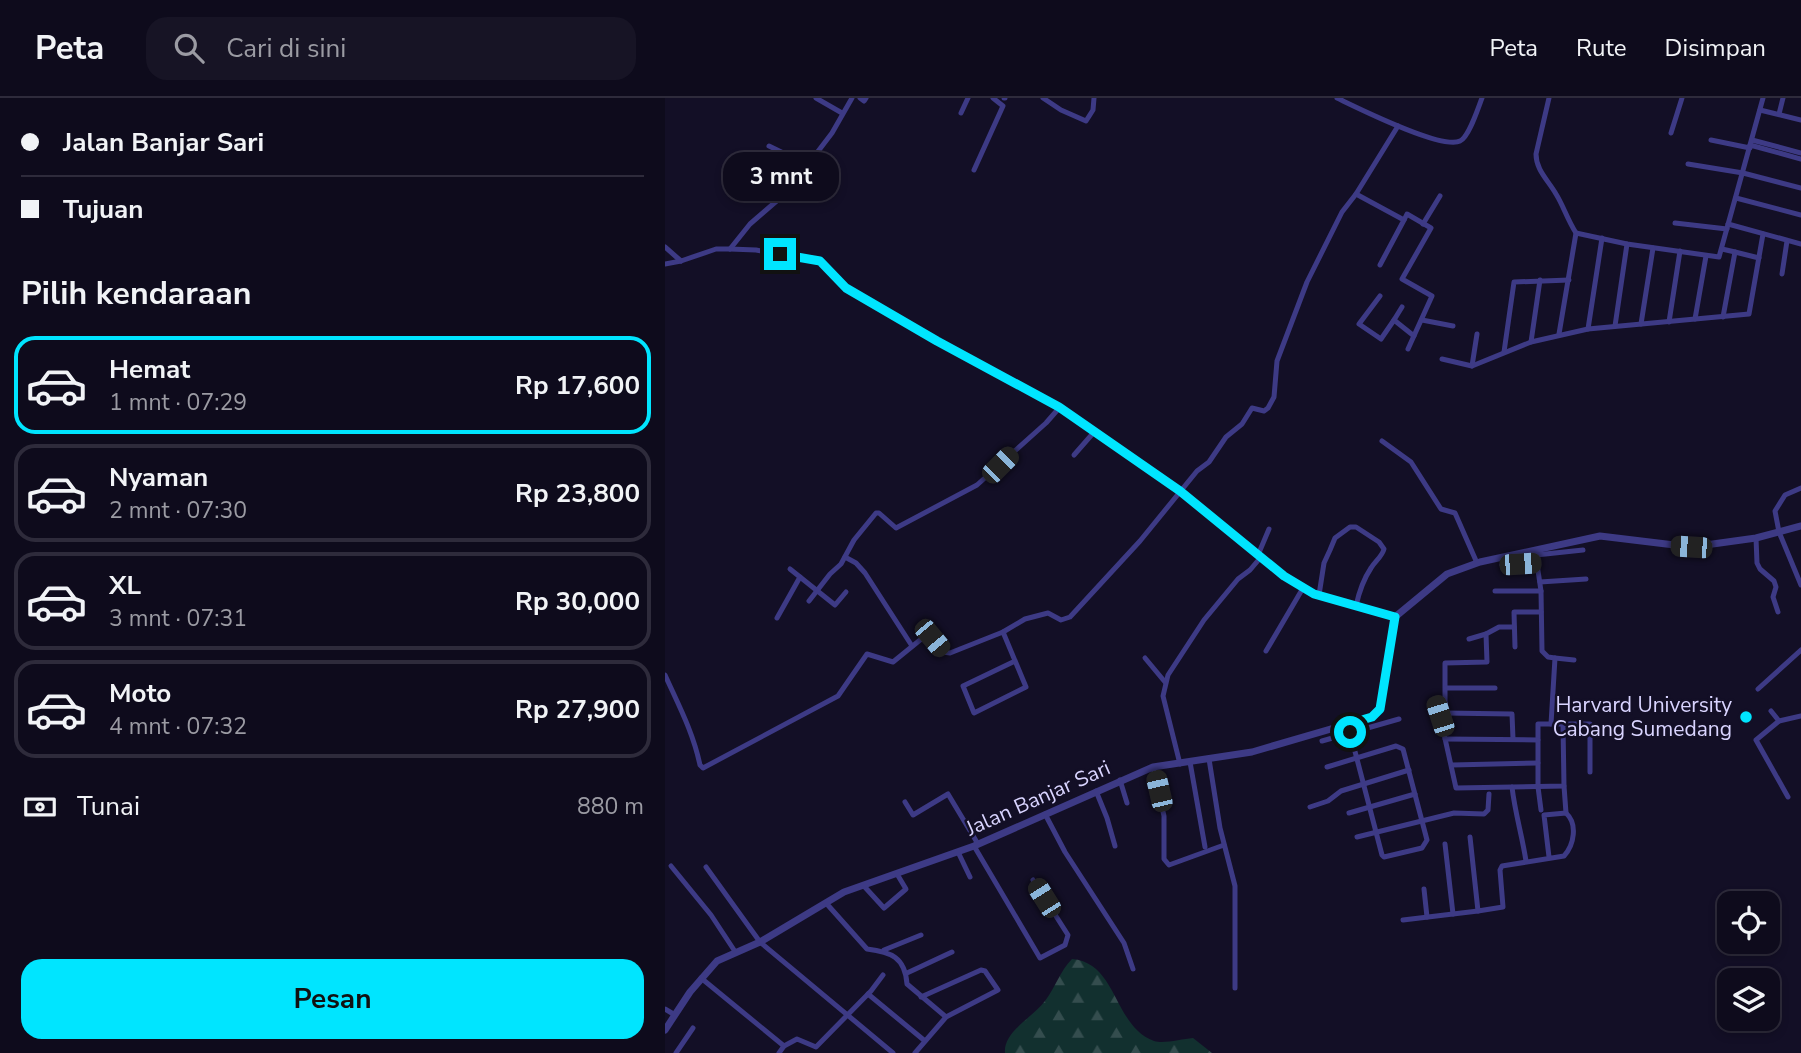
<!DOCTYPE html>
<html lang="id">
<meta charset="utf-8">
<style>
body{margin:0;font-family:"Nunito Sans",sans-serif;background:#171425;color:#f1f3f6;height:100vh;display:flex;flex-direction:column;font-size:26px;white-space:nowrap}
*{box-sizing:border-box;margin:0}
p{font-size:23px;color:#9b9ba3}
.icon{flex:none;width:38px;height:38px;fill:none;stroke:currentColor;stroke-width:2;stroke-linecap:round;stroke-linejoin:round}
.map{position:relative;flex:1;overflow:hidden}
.panel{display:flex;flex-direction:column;background:#0e0b1c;width:665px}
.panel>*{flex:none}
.banner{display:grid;align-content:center;height:154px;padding:0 21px;background:#0e0b1c}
.fabs{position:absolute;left:1052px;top:793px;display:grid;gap:14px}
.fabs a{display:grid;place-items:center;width:63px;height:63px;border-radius:14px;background:#0e0b1c;box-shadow:0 4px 10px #0003,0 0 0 2px #2e2b3b;font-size:35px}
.end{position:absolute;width:32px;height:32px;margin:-16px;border:9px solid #00e5ff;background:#111;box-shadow:0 0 0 4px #111}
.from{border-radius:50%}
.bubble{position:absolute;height:49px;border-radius:21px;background:#0e0b1c;box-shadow:0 4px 10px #0003,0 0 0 2px #2e2b3b;font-size:23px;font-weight:700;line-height:49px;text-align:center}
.car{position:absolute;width:21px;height:42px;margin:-21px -10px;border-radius:9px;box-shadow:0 0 5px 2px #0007;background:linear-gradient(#222 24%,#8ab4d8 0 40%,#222 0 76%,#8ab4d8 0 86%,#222 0)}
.banner b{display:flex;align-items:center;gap:24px;height:66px;font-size:26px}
.banner b+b{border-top:2px solid #2e2b3b}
.banner i{width:18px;height:18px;background:#f1f3f6}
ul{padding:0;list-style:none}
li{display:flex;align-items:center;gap:21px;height:98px;margin:0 14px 10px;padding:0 7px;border:4px solid #2e2b3b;border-radius:21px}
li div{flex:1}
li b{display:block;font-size:26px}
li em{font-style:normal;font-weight:700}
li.on{border-color:#00e5ff}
li>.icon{width:63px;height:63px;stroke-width:1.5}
h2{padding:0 21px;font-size:32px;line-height:84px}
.pay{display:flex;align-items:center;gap:18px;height:77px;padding:0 21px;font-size:26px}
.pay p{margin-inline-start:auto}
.cta{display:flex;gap:14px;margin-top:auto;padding:14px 21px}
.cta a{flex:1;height:80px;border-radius:21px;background:#00e5ff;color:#111;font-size:28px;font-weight:700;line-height:80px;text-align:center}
header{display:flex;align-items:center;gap:42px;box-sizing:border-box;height:98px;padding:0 35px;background:#0e0b1c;border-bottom:2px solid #2e2b3b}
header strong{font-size:33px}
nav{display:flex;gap:38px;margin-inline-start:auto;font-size:24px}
.search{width:490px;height:63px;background:#171425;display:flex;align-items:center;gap:18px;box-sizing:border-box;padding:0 24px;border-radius:21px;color:#9b9ba3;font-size:26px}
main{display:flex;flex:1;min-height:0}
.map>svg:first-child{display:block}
.forest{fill:url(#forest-firs)}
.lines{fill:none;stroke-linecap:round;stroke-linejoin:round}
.minor{stroke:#3d3a85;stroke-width:5}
.tertiary{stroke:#3d3a85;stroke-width:7}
.route{stroke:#00e5ff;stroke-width:9}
.poi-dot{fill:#00e5ff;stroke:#130f26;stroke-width:2.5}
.labels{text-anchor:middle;stroke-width:5;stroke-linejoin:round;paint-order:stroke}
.poi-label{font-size:21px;fill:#d9d4ff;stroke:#130f26;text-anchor:end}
.street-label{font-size:21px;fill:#d9d4ff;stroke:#130f26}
</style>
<header>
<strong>Peta</strong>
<div class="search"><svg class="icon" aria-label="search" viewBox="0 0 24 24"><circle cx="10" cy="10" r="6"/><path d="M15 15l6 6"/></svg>Cari di sini</div>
<nav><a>Peta</a><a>Rute</a><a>Disimpan</a></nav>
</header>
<main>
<section class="panel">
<div class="banner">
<b><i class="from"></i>Jalan Banjar Sari</b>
<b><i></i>Tujuan</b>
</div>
<h2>Pilih kendaraan</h2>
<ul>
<li class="on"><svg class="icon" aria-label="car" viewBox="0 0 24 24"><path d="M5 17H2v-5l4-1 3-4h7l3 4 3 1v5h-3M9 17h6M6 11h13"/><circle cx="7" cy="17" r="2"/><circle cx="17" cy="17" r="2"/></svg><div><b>Hemat</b><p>1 mnt · 07:29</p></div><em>Rp 17,600</em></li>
<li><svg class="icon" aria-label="car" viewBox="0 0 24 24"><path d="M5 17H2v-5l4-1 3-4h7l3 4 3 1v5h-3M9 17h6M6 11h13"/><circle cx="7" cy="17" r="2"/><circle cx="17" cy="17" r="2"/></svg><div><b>Nyaman</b><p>2 mnt · 07:30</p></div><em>Rp 23,800</em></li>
<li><svg class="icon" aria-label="car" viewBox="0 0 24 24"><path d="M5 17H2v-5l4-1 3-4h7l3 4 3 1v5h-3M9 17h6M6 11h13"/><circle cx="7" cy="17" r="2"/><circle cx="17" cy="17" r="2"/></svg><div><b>XL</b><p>3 mnt · 07:31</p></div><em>Rp 30,000</em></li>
<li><svg class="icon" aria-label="car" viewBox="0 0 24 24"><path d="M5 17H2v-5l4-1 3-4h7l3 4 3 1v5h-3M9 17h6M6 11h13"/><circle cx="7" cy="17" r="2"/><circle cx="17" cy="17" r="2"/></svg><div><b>Moto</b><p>4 mnt · 07:32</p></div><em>Rp 27,900</em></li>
</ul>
<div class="pay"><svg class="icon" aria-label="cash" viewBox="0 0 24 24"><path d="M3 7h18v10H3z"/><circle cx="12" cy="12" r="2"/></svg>Tunai<p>880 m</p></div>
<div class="cta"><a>Pesan</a></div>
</section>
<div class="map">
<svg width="1136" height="955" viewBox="0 0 1136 955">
<defs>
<pattern id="forest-firs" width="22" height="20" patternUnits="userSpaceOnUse" patternTransform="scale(1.75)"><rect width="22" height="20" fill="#12302f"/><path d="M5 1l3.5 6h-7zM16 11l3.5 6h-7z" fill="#344d4e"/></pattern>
</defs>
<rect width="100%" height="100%" fill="#130f26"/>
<path class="forest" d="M407,861C453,865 448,928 489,943C499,946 517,941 528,940L547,955H340C338,934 368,919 380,903C390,890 395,873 407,861Z"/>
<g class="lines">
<g class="minor">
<polyline points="151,0 177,15"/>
<polyline points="195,0 199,3 201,0"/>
<polyline points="339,0 340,0"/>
<polyline points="378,0 396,12 421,23 428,12 429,0"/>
<path d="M672,0C693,10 777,52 795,43C804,39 813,10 817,0"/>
<path d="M884,0L871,56C871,72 883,82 891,96C899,109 902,121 911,135L894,236"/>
<polyline points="1095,12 1136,22"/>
<polyline points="296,15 303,0"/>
<polyline points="1114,16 1118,0"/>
<polyline points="1006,35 1017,0"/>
<polyline points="1046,42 1085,50"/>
<polyline points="1087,42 1136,55"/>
<polyline points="1085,47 1136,61"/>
<polyline points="104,48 143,67"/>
<polyline points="1023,66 1078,75 1136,90"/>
<polyline points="309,72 338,8 328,0"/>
<polyline points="691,96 739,122 715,167"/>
<polyline points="1071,100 1136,117"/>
<polyline points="739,122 742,116 766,130 737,181 767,198 743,251"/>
<polyline points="1010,125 1062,131"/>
<polyline points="758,126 775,98"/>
<polyline points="1063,126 1136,146"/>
<polyline points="911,135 962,146 1054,159 1098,0"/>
<polyline points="0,149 16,163"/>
<polyline points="65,151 85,126 122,94 167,35 187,0"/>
<polyline points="1057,151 1070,154 1058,219"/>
<polyline points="1070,154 1094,160"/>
<path d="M0,166L16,163L51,151H65L91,152L155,164L181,190L260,236L395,309L447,344L515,393L619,478C658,503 688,506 730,519"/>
<polyline points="1117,176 1122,143"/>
<polyline points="715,198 694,226 716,241 729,222 749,238"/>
<polyline points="1030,221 1041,158"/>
<polyline points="729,222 737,209"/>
<polyline points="757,222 788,228"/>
<polyline points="1004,224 1015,153"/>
<polyline points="976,226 988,150"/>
<polyline points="950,228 962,146"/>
<polyline points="923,231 937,140"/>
<polyline points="866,244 875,182"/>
<polyline points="839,254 849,184 904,182"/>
<polyline points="777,261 807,268 866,244 923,231 1084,216 1098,136"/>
<polyline points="807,268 812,236"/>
<polyline points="717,343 746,364 776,411 790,415 812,465"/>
<polyline points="409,357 430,333"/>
<polyline points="1136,390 1120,397 1110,413 1114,434 1136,487"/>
<polyline points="1091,440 1092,465 1095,471 1109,483 1111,489 1108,499 1113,514"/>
<polyline points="870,452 876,493 877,553 883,559 890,560 886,626 873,626 873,689 876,712"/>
<polyline points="593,457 604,431"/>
<polyline points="871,457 918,452"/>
<polyline points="180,459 191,465 200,475 247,548"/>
<polyline points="837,467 873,464"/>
<polyline points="125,471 170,507 181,494"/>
<polyline points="875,484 921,481"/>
<polyline points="830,493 876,493"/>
<path d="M654,497L659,465L665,452L670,440L685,429H691L714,444L719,451C717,459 710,463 706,470C698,482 694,494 691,508"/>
<polyline points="144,503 165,476 176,466 189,442 211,415 214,415 231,430 312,387 381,325 395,309"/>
<polyline points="112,520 135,479"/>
<polyline points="849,529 834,529 821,536 822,564 780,565 780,615 775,618 791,690 899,688 898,627"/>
<polyline points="338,534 360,521 383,515 396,522 405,519 475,443 532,373 544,364 561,339 577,326 587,310 599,313 603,310 609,299 612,263 642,184 677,114 691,96 733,28"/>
<polyline points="804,541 821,536"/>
<polyline points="850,549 849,514 876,514"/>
<polyline points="601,553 638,490"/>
<polyline points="480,560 500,584"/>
<polyline points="890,560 909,562"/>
<path d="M0,577C14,608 28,634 35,667L38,670L173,598L202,556L228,564L260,538C271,540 274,555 285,555L338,534L361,589L309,615L298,588L348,564"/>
<polyline points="781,590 830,590"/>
<polyline points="1093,591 1136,552"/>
<polyline points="771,605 775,618"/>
<polyline points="1106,613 1114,623 1136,618"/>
<polyline points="780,615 847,616 848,641"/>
<polyline points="1114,623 1091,642 1123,699"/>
<polyline points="886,626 925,626 925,674"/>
<polyline points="780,641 873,642"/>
<polyline points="657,643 734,621"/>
<polyline points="544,661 555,730 570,788 570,890"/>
<polyline points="525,664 540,749"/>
<polyline points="515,666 498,598 503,577 539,522 573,481 585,472 596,459"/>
<polyline points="787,667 873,665"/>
<polyline points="488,669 499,718 499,761 504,767 559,747"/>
<path d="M662,669L731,648L738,651L762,742L757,750L719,759L717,757C706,714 694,670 683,626"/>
<polyline points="455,682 462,705"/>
<polyline points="899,688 901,715"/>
<path d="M847,689C850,715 857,737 861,763"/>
<polyline points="431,693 442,720 450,748"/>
<polyline points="240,704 248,717 283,696 313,746"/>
<polyline points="645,709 663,703 676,693 744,672"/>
<polyline points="684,715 750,696"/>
<polyline points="380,716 400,754 459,845 468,871"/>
<polyline points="692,739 789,715 819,716 823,712 824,696"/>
<path d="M805,739L813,813L838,809L835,772L837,768L899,758C909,747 913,726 901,715L879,717L884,759"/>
<polyline points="780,746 788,816"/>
<polyline points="309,748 375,860 400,847 403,837 368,782"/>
<polyline points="293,754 305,779"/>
<polyline points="6,768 46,817 71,855"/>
<polyline points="41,769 95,844 228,955"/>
<polyline points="198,787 219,810 241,791 232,776"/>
<polyline points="759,791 762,819"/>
<path d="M161,805L202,851C226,854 240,859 242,886L281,919"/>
<polyline points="738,822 813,813"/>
<polyline points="219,852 256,837"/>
<polyline points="242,875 287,854"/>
<polyline points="36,880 119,948"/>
<polyline points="203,896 260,943"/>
<polyline points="0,911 10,917"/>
<polyline points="11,955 28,930"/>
<polyline points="114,955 119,948 132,941 151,949 206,893 218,877"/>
<polyline points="250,955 281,919 333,892 320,873 316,872 256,899"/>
</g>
<polyline class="tertiary" points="0,932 25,894 52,863 95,844 179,794 309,748 488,669 587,654 707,619 715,611 730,519 782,476 815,464 935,438 1026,449 1091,440 1136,428"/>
</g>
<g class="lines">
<polyline class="route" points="115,156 155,163 181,190 272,243 394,309 515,393 619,478 649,496 730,519 715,611 707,619 683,626 685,634"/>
</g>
<circle class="poi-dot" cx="1081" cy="619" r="7"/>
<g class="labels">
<g class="poi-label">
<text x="1067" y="614">Harvard University<tspan x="1067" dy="24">Cabang Sumedang</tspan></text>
</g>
<g class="street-label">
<text transform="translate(373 700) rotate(-24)" y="7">Jalan Banjar Sari</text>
</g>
</g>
</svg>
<div class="fabs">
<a><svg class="icon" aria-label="locate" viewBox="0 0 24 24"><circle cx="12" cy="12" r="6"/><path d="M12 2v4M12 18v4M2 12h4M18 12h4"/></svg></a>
<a><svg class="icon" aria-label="layers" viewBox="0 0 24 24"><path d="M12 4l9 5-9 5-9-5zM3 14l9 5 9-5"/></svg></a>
</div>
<i class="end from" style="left:685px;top:634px"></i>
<i class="end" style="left:115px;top:156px"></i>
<div class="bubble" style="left:58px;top:54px;width:116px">3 mnt</div>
<i class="car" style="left:335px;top:367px;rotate:45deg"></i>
<i class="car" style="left:1026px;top:449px;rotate:274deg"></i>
<i class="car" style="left:855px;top:466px;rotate:86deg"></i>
<i class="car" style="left:267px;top:540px;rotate:140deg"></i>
<i class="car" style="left:775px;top:618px;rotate:342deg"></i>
<i class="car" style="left:494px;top:693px;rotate:347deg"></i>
<i class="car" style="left:379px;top:800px;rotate:328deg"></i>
</div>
</main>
